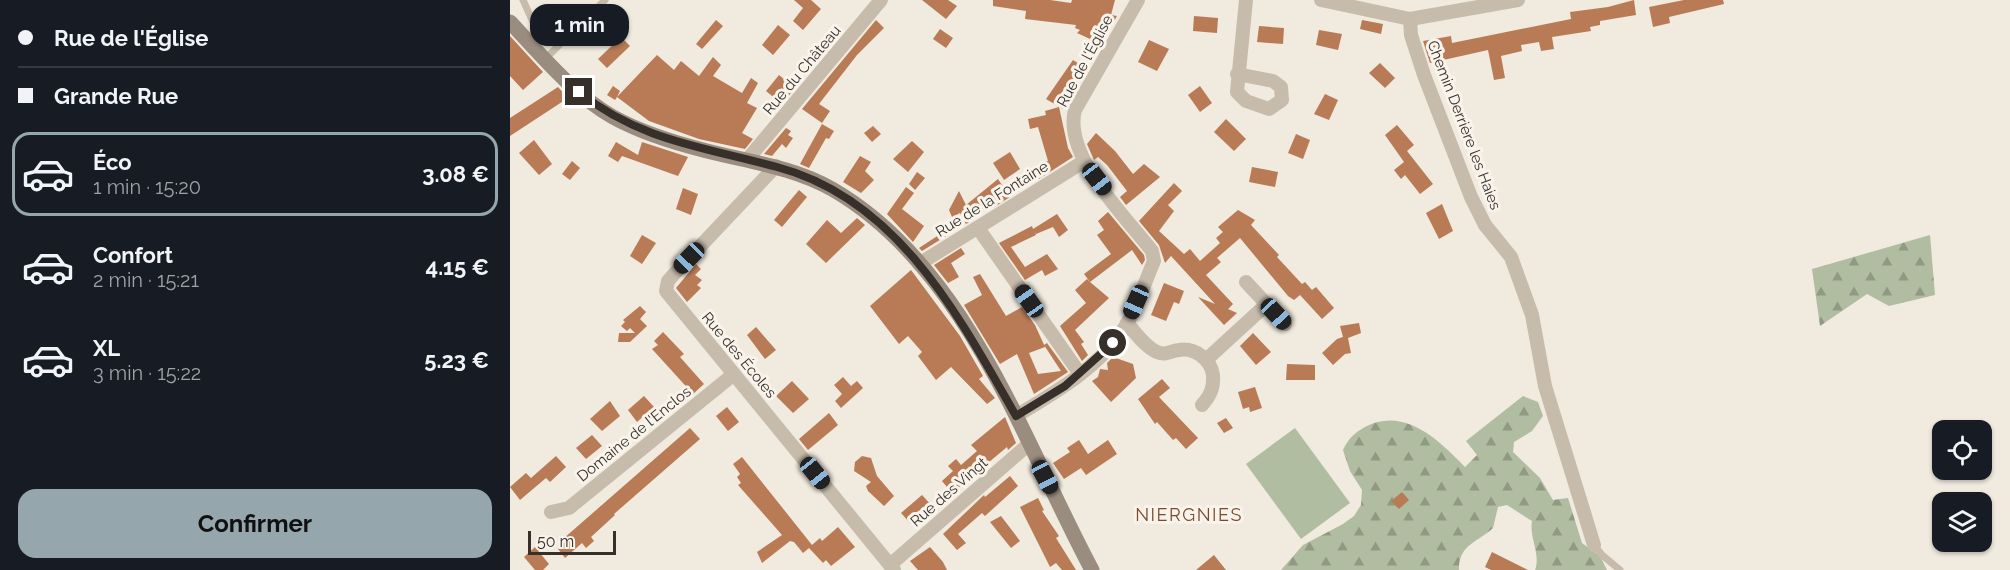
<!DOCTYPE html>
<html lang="fr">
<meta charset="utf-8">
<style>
body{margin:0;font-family:Raleway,sans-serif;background:#20242c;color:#f1f3f6;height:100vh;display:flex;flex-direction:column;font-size:22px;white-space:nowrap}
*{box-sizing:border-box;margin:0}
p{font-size:20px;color:#9ea1a6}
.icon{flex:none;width:33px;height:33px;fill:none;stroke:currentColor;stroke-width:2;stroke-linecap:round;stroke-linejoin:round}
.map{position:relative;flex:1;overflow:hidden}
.side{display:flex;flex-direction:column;background:#171b24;width:510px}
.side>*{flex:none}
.hud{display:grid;align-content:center;height:132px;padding:0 18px;background:#171b24}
.buttons{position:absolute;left:1422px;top:420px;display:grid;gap:12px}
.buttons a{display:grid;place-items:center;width:60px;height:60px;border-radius:12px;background:#171b24;box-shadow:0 2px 4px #0004;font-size:30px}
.scale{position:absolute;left:18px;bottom:15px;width:88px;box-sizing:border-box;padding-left:6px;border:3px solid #362f2a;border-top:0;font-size:16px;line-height:21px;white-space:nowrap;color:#362f2a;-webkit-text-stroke:4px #f8f4eb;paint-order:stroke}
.end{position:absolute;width:27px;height:27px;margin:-14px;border:8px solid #362f2a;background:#fff;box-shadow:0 0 0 3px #fff}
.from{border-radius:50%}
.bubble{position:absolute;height:42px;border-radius:18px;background:#171b24;box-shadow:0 2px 4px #0004;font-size:20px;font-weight:700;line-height:42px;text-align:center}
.car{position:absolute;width:18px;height:36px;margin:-18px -9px;border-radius:8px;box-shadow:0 0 4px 2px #0007;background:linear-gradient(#222 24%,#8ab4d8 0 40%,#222 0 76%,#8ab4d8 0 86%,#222 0)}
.hud b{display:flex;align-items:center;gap:21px;height:57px;font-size:22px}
.hud b+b{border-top:2px solid #363941}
.hud i{width:15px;height:15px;background:#f1f3f6}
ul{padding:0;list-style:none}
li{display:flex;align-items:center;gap:18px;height:84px;margin:0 12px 9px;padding:0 6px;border:3px solid transparent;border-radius:18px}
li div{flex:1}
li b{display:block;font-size:22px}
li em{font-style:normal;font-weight:700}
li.selected{border-color:#95a6ad}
li>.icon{width:54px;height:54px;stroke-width:1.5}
.button{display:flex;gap:12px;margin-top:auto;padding:12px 18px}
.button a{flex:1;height:69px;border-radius:18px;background:#95a6ad;color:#111;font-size:24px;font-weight:700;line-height:69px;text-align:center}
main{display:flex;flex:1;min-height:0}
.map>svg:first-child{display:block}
.green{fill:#b0bda1}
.forest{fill:url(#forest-firs)}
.building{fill:#b87b55}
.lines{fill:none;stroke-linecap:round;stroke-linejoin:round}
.lane{stroke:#c7bcac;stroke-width:7}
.street{stroke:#c7bcac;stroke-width:14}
.secondary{stroke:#9a8c7e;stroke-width:15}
.route{stroke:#362f2a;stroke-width:8}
.labels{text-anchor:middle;stroke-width:6;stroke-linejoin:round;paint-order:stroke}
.street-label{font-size:15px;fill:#362f2a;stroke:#f8f4eb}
.quarter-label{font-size:18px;letter-spacing:1.5px;fill:#7c4a2c;stroke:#f8f4eb}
</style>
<main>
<section class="side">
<div class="hud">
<b><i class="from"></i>Rue de l'Église</b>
<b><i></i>Grande Rue</b>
</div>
<ul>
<li class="selected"><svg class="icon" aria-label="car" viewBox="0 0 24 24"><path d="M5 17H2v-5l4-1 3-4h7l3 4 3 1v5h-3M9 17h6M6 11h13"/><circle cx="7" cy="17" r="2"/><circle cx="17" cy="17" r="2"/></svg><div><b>Éco</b><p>1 min · 15:20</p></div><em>3.08 €</em></li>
<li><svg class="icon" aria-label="car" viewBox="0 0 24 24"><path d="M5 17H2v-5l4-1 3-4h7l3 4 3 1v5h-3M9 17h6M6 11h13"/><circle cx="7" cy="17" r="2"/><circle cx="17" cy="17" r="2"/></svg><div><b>Confort</b><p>2 min · 15:21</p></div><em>4.15 €</em></li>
<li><svg class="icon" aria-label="car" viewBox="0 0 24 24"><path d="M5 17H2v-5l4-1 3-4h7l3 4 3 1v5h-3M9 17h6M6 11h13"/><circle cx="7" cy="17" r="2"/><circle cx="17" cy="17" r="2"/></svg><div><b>XL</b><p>3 min · 15:22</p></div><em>5.23 €</em></li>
</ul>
<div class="button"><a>Confirmer</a></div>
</section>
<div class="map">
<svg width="1500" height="570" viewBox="0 0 1500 570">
<defs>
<pattern id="forest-firs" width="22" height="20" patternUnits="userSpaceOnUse" patternTransform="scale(1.5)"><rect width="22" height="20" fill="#b0bda1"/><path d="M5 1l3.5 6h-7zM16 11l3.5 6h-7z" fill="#909a83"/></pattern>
</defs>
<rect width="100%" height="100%" fill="#f0eadf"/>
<polygon class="green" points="785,428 840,503 791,539 736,464"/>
<g class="forest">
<polygon points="1420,235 1425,295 1379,306 1357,294 1310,326 1302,269"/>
<path d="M1013,396L1028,402L1033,416L1022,431L1004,442L1003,452L1030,478L1043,500L1058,498L1072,543L1090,556L1097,570H1025C1031,554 1019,538 1022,521L997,505L988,507L983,528C968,542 948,545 949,570H771L793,545L833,524L844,516L851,505L852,490L840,471L833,450C839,438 843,434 855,427C894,406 929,440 955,467L967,455L956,441Z"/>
</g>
<g class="building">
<polygon points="284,0 301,0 311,9 293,30 283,21 293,8"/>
<polygon points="412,0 438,0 447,6 436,19"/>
<polygon points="483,0 540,0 561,3 562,0 605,0 601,15 607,16 591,44 567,33 570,30 565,28 566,25 515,19 516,11 483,6"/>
<polygon points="1124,0 1126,15 1090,21 1090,25 1080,27 1081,31 1042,37 1044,49 1031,51 1029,42 1011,45 1012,51 991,56 995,78 984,80 978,50 920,63 913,41 941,36 942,43 1061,19 1060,12 1098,7"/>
<polygon points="1174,0 1213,0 1214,4 1159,17 1160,23 1143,27 1139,7"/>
<polygon points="684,16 708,18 707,33 683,31"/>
<polygon points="206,20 213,26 192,49 186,44"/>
<polygon points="366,20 374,28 347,55 309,104 320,111 312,123 292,109"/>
<polygon points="852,20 873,24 871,34 850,29"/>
<polygon points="268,25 280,35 263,55 252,45"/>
<polygon points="749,26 774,28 773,44 747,42"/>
<polygon points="430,29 443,38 436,48 423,39"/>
<polygon points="809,30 832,34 828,50 806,45"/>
<polygon points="0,36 33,72 13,90 0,76"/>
<polygon points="111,37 120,46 97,68 88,59"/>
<polygon points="639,40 659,49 647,71 628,62"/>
<polygon points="147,55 164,70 171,61 189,76 203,57 211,65 203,76 232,93 241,78 248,83 237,103 247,108 232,133 243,139 235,149 189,139 139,121 107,97 105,100 97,95 103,86 110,91 107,97"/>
<polygon points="563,60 577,69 553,109 536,99"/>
<polygon points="870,63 885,78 875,88 859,73"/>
<polygon points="269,75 285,88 272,104 256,91"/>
<polygon points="690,86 702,103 690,112 678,95"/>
<polygon points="48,87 58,98 0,136 0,118"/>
<polygon points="815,94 828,100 819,120 804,114"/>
<polygon points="549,107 558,148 563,157 529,179 523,168 538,161 528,127 520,129 518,119 536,115 535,111"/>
<polygon points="716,119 736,139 724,151 704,132"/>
<polygon points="312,124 324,131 319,139 316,138 299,168 290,164"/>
<polygon points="887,125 904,145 897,151 923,184 910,194 895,175 891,179 884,170 894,162 875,135"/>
<polygon points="363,126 371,134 362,142 354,133"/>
<polygon points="276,128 281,131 278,135 283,138 276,148 272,144 262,156 254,154"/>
<polygon points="586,133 605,151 623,174 634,164 650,177 616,205 610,197 617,191 597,165 588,157 584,160 577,144"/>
<polygon points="786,134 800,140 793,159 778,153"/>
<polygon points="24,140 42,164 29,175 9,153"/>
<polygon points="402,141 414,152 398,172 383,159"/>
<polygon points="106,142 128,155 132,142 178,157 168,176 112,156 108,162 98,156"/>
<polygon points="500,152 510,169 494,180 483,163"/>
<polygon points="350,156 361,162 355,171 364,180 351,193 333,182"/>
<polygon points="62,161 70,168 60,180 52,174"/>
<polygon points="742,167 768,172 765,187 739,182"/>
<polygon points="407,172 415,178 405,190 399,184"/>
<polygon points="488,179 500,197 483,208 481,204 462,215 464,219 456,224 450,213 442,217 439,210 449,191 456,205"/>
<polygon points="664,183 672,191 658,205 664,211 649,231 674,254 680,249 690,261 710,243 706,238 713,232 708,227 728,210 745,220 741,225 769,255 767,257 792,284 795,282 802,290 806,287 824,308 812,319 790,295 784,300 778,296 730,238 707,258 711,262 696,275 723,304 718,309 727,313 714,325 688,297 705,304 661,256 655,263 649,245 629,221"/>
<polygon points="396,187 404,193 392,209 414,226 403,242 377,214"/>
<polygon points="173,188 188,194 181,215 166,209"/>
<polygon points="289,190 297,197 272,227 264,220"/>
<polygon points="932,204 943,231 929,239 916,213"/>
<polygon points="598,212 634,255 635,260 632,265 622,250 580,282 599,298 565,330 574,342 571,344 578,355 572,361 550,326 576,303 565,290 577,279 580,282 574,274 601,254 587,235 594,230 588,221"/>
<polygon points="547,214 558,230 549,237 543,227 526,234 525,232 526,235 501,247 515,267 537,254 548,269 535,276 532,270 515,280 489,243 522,226 523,229"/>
<polygon points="347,218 355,225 316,263 296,244 317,220 331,233"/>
<polygon points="438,229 441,233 412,251 409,248"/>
<polygon points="132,235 146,243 132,264 120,256"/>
<polygon points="451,248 455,254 441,263 449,277 438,283 424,265"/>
<polygon points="186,264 191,269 185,275 192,280 187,285 191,288 177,302 166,288"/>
<polygon points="401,270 450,336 473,376 469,379 485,398 477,404 441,367 426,380 408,356 412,352 398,336 389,344 360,306"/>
<polygon points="470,274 496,316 512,307 525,325 535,347 519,353 528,374 551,371 534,345 537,343 558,372 524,394 507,354 490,364 454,305 472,295 463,277"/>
<polygon points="654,283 674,291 669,304 664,302 656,321 641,315"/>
<polygon points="130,306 136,312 130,319 137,326 120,342 108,342 109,333 125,333 120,328 117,331 111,326 115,322 113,320"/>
<polygon points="849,323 851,333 838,338 841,353 835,354 823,365 812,353 827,339 833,337 830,326"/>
<polygon points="246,327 266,350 255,359 237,335"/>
<polygon points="153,332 174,354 170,357 194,384 183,394 142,349 148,345 144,341"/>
<polygon points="743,333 761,352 746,365 730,346"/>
<polygon points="603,357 623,364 626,378 601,402 582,381 588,377 590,369 598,370 597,363"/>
<polygon points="777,364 805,365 805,380 776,380"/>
<polygon points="250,376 264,389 257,396 243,383"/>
<polygon points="333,377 341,386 347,381 353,388 331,408 325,401 332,394 324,385"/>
<polygon points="652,379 660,388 649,397 688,438 676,449 666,438 663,440 647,422 645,424 628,399"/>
<polygon points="282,381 299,399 283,413 266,396"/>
<polygon points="745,387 752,408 740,412 739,407 733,409 728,392"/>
<polygon points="134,396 144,407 127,422 118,410"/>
<polygon points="100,401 110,416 92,431 80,419"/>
<polygon points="217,407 229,422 218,431 206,416"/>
<polygon points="319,413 328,425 298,450 289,439"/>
<polygon points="495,417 506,443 498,450 497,447 442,493 432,481 443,471 438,466 446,459 451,465 467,451 461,445"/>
<polygon points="716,418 723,428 714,433 707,423"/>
<polygon points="180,428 190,439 104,514 105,515 81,537 84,541 76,548 72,543 55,558 48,549 55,542 53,539"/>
<polygon points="82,435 92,446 76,459 66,448"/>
<polygon points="569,440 578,454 598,440 607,454 576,475 571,468 554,479 543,463 560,452 557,448"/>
<polygon points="46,456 56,467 40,482 36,478 10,500 0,487 16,473 21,478"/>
<polygon points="352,456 361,458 367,476 384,496 374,506 358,491 356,486 361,482 344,471 345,462"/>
<polygon points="232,457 302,545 310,538 312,541 328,527 345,547 321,566 316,560 313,563 299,548 293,553 284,542 280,541 252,563 247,552 272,535 228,485 231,483 227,477 230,474 223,464"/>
<polygon points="500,476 508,486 475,516 472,513 448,534 456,543 447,550 433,534 474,495 475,497"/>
<polygon points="892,492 899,500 889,509 881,501"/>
<polygon points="412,495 422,506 401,524 391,513"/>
<polygon points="528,498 534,510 532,511 549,536 546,538 566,570 552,570 546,563 540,567 510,507"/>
<polygon points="491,516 510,541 501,548 480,522"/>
<polygon points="25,547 39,564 33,570 25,570 14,557"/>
<polygon points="420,547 433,562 437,570 408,570 400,561"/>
<polygon points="982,552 1018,570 981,570 975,567"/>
<polygon points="704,555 716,570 686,570"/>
</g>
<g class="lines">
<g class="lane">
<polyline points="13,0 28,33 29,51"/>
<polyline points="35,59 95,0"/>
<polyline points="1084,545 1092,555 1110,570"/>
</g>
<g class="street">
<polyline points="811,0 900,19 1008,0"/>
<polyline points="900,19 901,35 914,75 961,197 975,225 1001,257 1022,315 1035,386 1084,545"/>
<polyline points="727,74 763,81 771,87 772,100 759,109 736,101 727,92 736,0"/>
<polyline points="237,160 371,0"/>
<polyline points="266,166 165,273 158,281 156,291 384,570"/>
<polyline points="468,228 570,374"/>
<polyline points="409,264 573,162"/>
<polyline points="736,282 775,324"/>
<path d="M617,323C625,332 635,347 647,352C656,356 660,351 669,350C685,347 701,360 703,375C704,388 700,396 692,405"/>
<polyline points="697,359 757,304"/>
<path d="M506,416C544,393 585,370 611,333C626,312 634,284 644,261L642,251C615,216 553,156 565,110L628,0"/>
<polyline points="41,512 59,508 224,374"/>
<polyline points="380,565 519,444"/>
</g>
<path class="secondary" d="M0,22C31,55 63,94 103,117C132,133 165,143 197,151C240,162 283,167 322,189C456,266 513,441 582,570"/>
</g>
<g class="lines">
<path class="route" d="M69,92C130,141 195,147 267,167C388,199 449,316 506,416L555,386L603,343"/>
</g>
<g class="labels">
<g class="street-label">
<text transform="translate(575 61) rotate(-62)" y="5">Rue de l'Église</text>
<text transform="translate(292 70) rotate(-50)" y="5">Rue du Château</text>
<text transform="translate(954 125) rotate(69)" y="5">Chemin Derrière les Haies</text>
<text transform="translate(482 199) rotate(-32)" y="5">Rue de la Fontaine</text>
<text transform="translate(229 355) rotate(50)" y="5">Rue des Écoles</text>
<text transform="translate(124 434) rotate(-39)" y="5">Domaine de l'Enclos</text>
<text transform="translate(439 492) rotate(-41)" y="5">Rue des Vingt</text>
</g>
<g class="quarter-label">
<text x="679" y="521">NIERGNIES</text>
</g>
</g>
</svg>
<div class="buttons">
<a><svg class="icon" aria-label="locate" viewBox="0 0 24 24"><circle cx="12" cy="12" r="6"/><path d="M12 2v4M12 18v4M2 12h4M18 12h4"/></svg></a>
<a><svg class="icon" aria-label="layers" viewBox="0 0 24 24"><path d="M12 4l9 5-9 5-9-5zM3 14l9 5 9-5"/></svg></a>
</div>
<div class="scale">50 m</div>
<i class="end from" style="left:603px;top:343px"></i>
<i class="end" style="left:69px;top:92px"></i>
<div class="bubble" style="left:20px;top:4px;width:99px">1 min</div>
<i class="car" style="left:587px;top:179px;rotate:142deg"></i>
<i class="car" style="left:179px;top:258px;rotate:224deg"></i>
<i class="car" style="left:519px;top:301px;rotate:325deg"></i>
<i class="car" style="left:626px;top:302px;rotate:204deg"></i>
<i class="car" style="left:766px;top:314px;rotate:137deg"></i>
<i class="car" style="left:305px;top:473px;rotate:141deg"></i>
<i class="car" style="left:535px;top:477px;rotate:152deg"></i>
</div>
</main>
